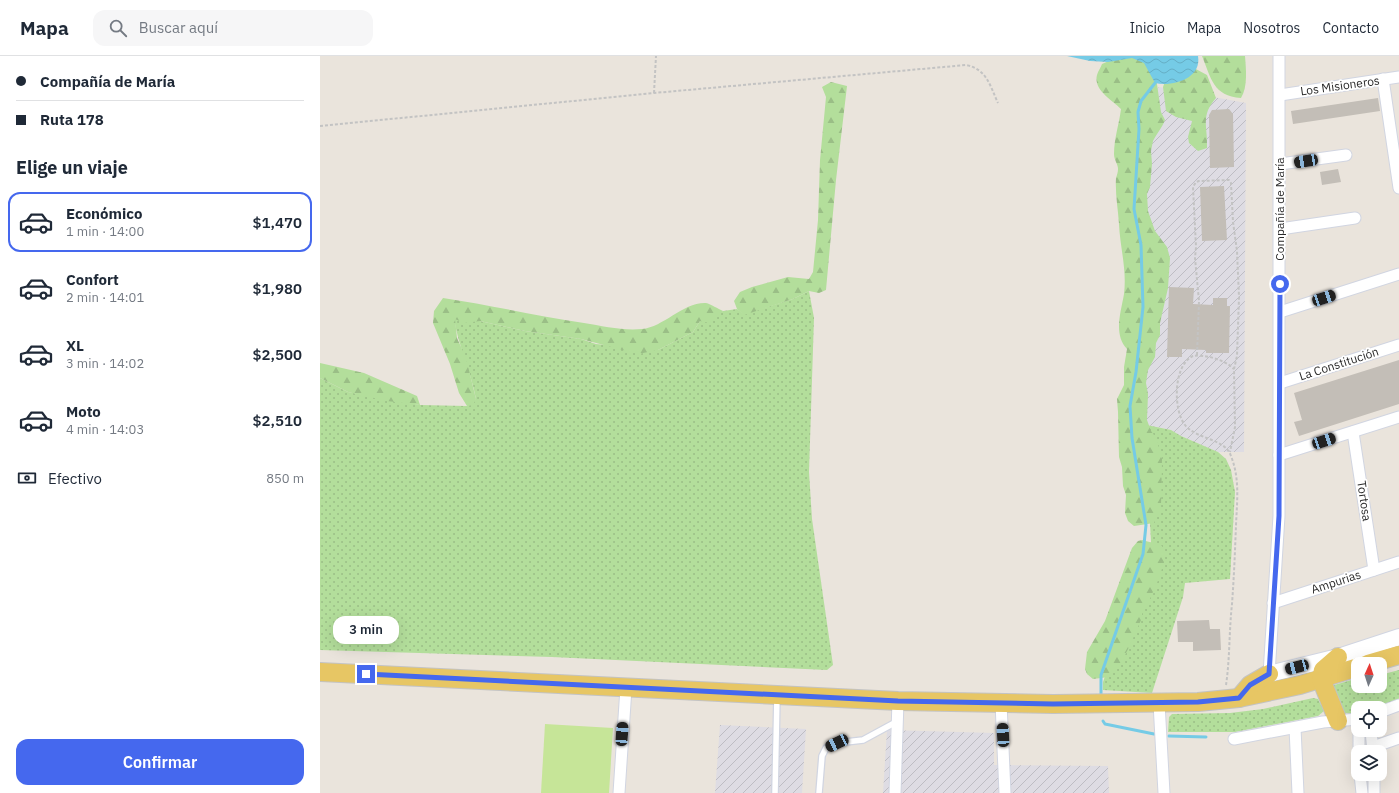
<!DOCTYPE html>
<html lang="es">
<meta charset="utf-8">
<style>
body{margin:0;font-family:"IBM Plex Sans",sans-serif;background:#f6f6f7;color:#1f2937;height:100vh;display:flex;flex-direction:column;font-size:15px;white-space:nowrap}
*{box-sizing:border-box;margin:0}
p{font-size:13px;color:#747a83}
.icon{flex:none;width:22px;height:22px;fill:none;stroke:currentColor;stroke-width:2;stroke-linecap:round;stroke-linejoin:round}
.map{position:relative;flex:1;overflow:hidden}
.details{display:flex;flex-direction:column;background:#fff;width:320px}
.details>*{flex:none}
.guide{display:grid;align-content:center;height:88px;padding:0 16px;background:#fff}
.needle{width:26px;rotate:3deg}
.tools{position:absolute;left:1031px;top:601px;display:grid;gap:8px}
.tools a{display:grid;place-items:center;width:36px;height:36px;border-radius:8px;background:#fff;box-shadow:0 4px 16px #0002;font-size:20px}
.end{position:absolute;width:18px;height:18px;margin:-9px;border:5px solid #4568ee;background:#fff;box-shadow:0 0 0 2px #fff}
.from{border-radius:50%}
.bubble{position:absolute;height:28px;border-radius:12px;background:#fff;box-shadow:0 4px 16px #0002;font-size:13px;font-weight:600;line-height:28px;text-align:center}
.car{position:absolute;width:12px;height:24px;margin:-12px -6px;border-radius:5px;box-shadow:0 0 3px 1px #0007;background:linear-gradient(#222 24%,#8ab4d8 0 40%,#222 0 76%,#8ab4d8 0 86%,#222 0)}
.guide b{display:flex;align-items:center;gap:14px;height:38px;font-size:15px}
.guide b+b{border-top:1px solid #e0e1e3}
.guide i{width:10px;height:10px;background:#1f2937}
ul{padding:0;list-style:none}
li{display:flex;align-items:center;gap:12px;height:60px;margin:0 8px 6px;padding:0 8px;border:2px solid transparent;border-radius:12px}
li div{flex:1}
li b{display:block;font-size:15px}
li em{font-style:normal;font-weight:600}
li.active{border-color:#4568ee}
li>.icon{width:36px;height:36px;stroke-width:1.5}
h2{padding:0 16px;font-size:18px;line-height:48px}
.pay{display:flex;align-items:center;gap:10px;height:44px;padding:0 16px;font-size:15px}
.pay p{margin-inline-start:auto}
.cta{display:flex;gap:8px;margin-top:auto;padding:8px 16px}
.cta a{flex:1;height:46px;border-radius:12px;background:#4568ee;color:#fff;font-size:16px;font-weight:600;line-height:46px;text-align:center}
header{display:flex;align-items:center;gap:24px;box-sizing:border-box;height:56px;padding:0 20px;background:#fff;border-bottom:1px solid #e0e1e3}
header strong{font-size:19px}
nav{display:flex;gap:22px;margin-inline-start:auto;font-size:14px}
.search{width:280px;height:36px;background:#f6f6f7;display:flex;align-items:center;gap:10px;box-sizing:border-box;padding:0 14px;border-radius:12px;color:#747a83;font-size:15px}
main{display:flex;flex:1;min-height:0}
.map>svg:first-child{display:block}
.industrial{fill:url(#industrial-furrows)}
.grass{fill:url(#grass-dots)}
.forest{fill:url(#forest-firs)}
.pitch{fill:#c6e598}
.water{fill:url(#water-waves)}
.lines{fill:none;stroke-linecap:round;stroke-linejoin:round}
.stream{stroke:#75cbe6;stroke-width:3}
.building{fill:#c3beb7}
.lane-casing{stroke:#d1d5e1;stroke-width:8}
.street-casing{stroke:#d1d5e1;stroke-width:13}
.secondary-casing{stroke:#d1d5e1;stroke-width:18}
.primary-casing{stroke:#c3c3c3;stroke-width:20}
.path{stroke:#c3c3c3;stroke-width:2;stroke-dasharray:3 2;stroke-linecap:butt}
.lane{stroke:#fff;stroke-width:5.5}
.street{stroke:#fff;stroke-width:11}
.secondary{stroke:#fff;stroke-width:16}
.primary{stroke:#e7c664;stroke-width:18}
.route{stroke:#4568ee;stroke-width:5}
.labels{text-anchor:middle;stroke-width:3.5;stroke-linejoin:round;paint-order:stroke}
.street-label{font-size:12px;fill:#292929;stroke:#fff}
</style>
<header>
<strong>Mapa</strong>
<div class="search"><svg class="icon" aria-label="search" viewBox="0 0 24 24"><circle cx="10" cy="10" r="6"/><path d="M15 15l6 6"/></svg>Buscar aquí</div>
<nav><a>Inicio</a><a>Mapa</a><a>Nosotros</a><a>Contacto</a></nav>
</header>
<main>
<section class="details">
<div class="guide">
<b><i class="from"></i>Compañía de María</b>
<b><i></i>Ruta 178</b>
</div>
<h2>Elige un viaje</h2>
<ul>
<li class="active"><svg class="icon" aria-label="car" viewBox="0 0 24 24"><path d="M5 17H2v-5l4-1 3-4h7l3 4 3 1v5h-3M9 17h6M6 11h13"/><circle cx="7" cy="17" r="2"/><circle cx="17" cy="17" r="2"/></svg><div><b>Económico</b><p>1 min · 14:00</p></div><em>$1,470</em></li>
<li><svg class="icon" aria-label="car" viewBox="0 0 24 24"><path d="M5 17H2v-5l4-1 3-4h7l3 4 3 1v5h-3M9 17h6M6 11h13"/><circle cx="7" cy="17" r="2"/><circle cx="17" cy="17" r="2"/></svg><div><b>Confort</b><p>2 min · 14:01</p></div><em>$1,980</em></li>
<li><svg class="icon" aria-label="car" viewBox="0 0 24 24"><path d="M5 17H2v-5l4-1 3-4h7l3 4 3 1v5h-3M9 17h6M6 11h13"/><circle cx="7" cy="17" r="2"/><circle cx="17" cy="17" r="2"/></svg><div><b>XL</b><p>3 min · 14:02</p></div><em>$2,500</em></li>
<li><svg class="icon" aria-label="car" viewBox="0 0 24 24"><path d="M5 17H2v-5l4-1 3-4h7l3 4 3 1v5h-3M9 17h6M6 11h13"/><circle cx="7" cy="17" r="2"/><circle cx="17" cy="17" r="2"/></svg><div><b>Moto</b><p>4 min · 14:03</p></div><em>$2,510</em></li>
</ul>
<div class="pay"><svg class="icon" aria-label="cash" viewBox="0 0 24 24"><path d="M3 7h18v10H3z"/><circle cx="12" cy="12" r="2"/></svg>Efectivo<p>850 m</p></div>
<div class="cta"><a>Confirmar</a></div>
</section>
<div class="map">
<svg width="1079" height="737" viewBox="0 0 1079 737">
<defs>
<pattern id="industrial-furrows" width="10" height="10" patternUnits="userSpaceOnUse"><rect width="10" height="10" fill="#dedce3"/><path d="M-1 1l2-2M0 10L10 0M9 11l2-2" fill="none" stroke="#bebdc3"/></pattern>
<pattern id="grass-dots" width="8" height="8" patternUnits="userSpaceOnUse"><rect width="8" height="8" fill="#b3de9b"/><path d="M2 2h.1M6 6h.1" fill="none" stroke="#9abe86" stroke-width="1.8" stroke-linecap="round"/></pattern>
<pattern id="forest-firs" width="22" height="20" patternUnits="userSpaceOnUse"><rect width="22" height="20" fill="#b3de9b"/><path d="M5 1l3.5 6h-7zM16 11l3.5 6h-7z" fill="#9abe86"/></pattern>
<pattern id="water-waves" width="16" height="10" patternUnits="userSpaceOnUse"><rect width="16" height="10" fill="#75cbe6"/><path d="M0 5q4-4 8 0t8 0" fill="none" stroke="#65aec5"/></pattern>
</defs>
<rect width="100%" height="100%" fill="#eae4dc"/>
<g class="industrial">
<polygon points="839,31 926,47 924,396 898,396 861,380 851,374 817,367 820,153 831,40"/>
<polygon points="400,669 486,673 482,737 395,737"/>
<polygon points="567,674 674,677 674,709 788,710 789,737 563,737"/>
</g>
<g class="grass">
<path d="M489,235L494,262L489,416L492,463L513,609L507,614L232,601L0,594V322L28,336L100,349L147,350L156,343C151,315 138,290 134,262L160,265L205,275L261,283L276,288L338,294L373,276L380,265L403,255L417,253L424,258L473,243Z"/>
<polygon points="817,367 851,374 861,380 898,396 906,403 911,414 915,436 910,523 865,527 863,541 832,637 783,634 783,626 831,486 829,448"/>
<polygon points="1079,614 1079,645 1058,652 1038,652 1037,659 1020,656 1011,630 1038,622 1038,630 1060,630 1060,619"/>
<polygon points="993,642 998,643 1004,655 998,660 915,676 848,676 849,661 852,658 910,657 943,653"/>
</g>
<g class="forest">
<path d="M800,0H833L841,56L845,64C842,72 837,77 833,85L831,95L832,108L830,131L827,138L828,155L835,175L847,191L850,202L848,232L840,267V279L836,287L835,301L828,314L826,327L828,338L827,364L831,375L836,382L842,402L841,450L834,467L814,470L808,465L805,457L806,439L803,430L802,411L799,401L798,356L797,343L804,329V311L807,293C793,278 801,256 804,238C807,214 800,191 799,168C798,153 795,137 796,122C797,119 798,116 798,113C798,108 794,104 794,98C794,82 799,69 801,53C792,44 773,34 777,19C778,15 781,11 782,8Z"/>
<path d="M882,0H925C926,13 928,31 921,42C893,40 891,22 882,0Z"/>
<path d="M874,12L887,19L896,42C880,60 888,70 887,92L878,95L869,87L868,81L872,65L856,61L846,55L843,31L847,20Z"/>
<polygon points="511,26 527,30 516,124 506,234 499,237 489,235 473,243 424,259 417,253 414,245 420,236 432,231 468,221 489,223 493,216 498,164 500,104 506,41 502,31"/>
<path d="M123,242C170,249 217,260 264,267C283,270 303,275 322,273C344,271 363,246 386,247C391,248 398,253 403,255L390,267L380,265L373,276L338,294L318,298L261,283L205,275L160,265L144,267L135,263L137,282L146,302L156,343L153,349L147,350L139,337L130,308L113,267L114,255Z"/>
<polygon points="0,307 44,317 97,340 100,349 67,345 28,336 0,322"/>
<polygon points="822,484 841,489 845,495 844,506 839,522 829,545 823,554 821,564 809,591 802,605 789,621 773,623 767,618 765,613 767,596 785,565 812,492 818,485"/>
</g>
<polygon class="pitch" points="225,668 293,672 289,737 221,737"/>
<path class="water" d="M747,0H878C882,23 852,31 835,27L824,7L812,2L788,6L770,5Z"/>
<g class="lines">
<g class="stream">
<polyline points="781,640 781,619 823,498 826,469 812,382 810,350 816,316 823,251 821,189 814,153 819,73 818,56 821,45 835,27"/>
<polyline points="783,665 785,668 834,678"/>
<polyline points="849,680 886,681"/>
</g>
</g>
<g class="building">
<polygon points="1058,42 1060,55 973,68 971,55"/>
<polygon points="909,53 913,58 914,111 890,112 889,59 892,54"/>
<polygon points="1018,113 1021,126 1002,129 1000,116"/>
<polygon points="904,130 907,184 882,185 880,131"/>
<polygon points="849,231 874,232 873,248 893,249 893,242 907,242 907,250 910,250 909,297 886,297 886,294 862,293 862,301 847,301"/>
<polygon points="1079,304 1079,348 979,380 974,366 982,364 974,337"/>
<polygon points="889,564 890,573 900,573 901,594 873,595 873,586 858,586 857,565"/>
</g>
<g class="lines">
<g class="lane-casing">
<g id="lane">
<polyline points="455,737 457,640"/>
<polyline points="499,737 502,700 506,692 517,687 543,684 578,665"/>
</g>
</g>
<g class="street-casing">
<g id="street">
<polyline points="1063,23 1079,132"/>
<polyline points="960,39 1079,21"/>
<polyline points="960,108 1026,99"/>
<polyline points="960,173 1035,162"/>
<polyline points="960,256 1079,218"/>
<polyline points="960,327 1079,289"/>
<polyline points="1033,376 1054,514"/>
<polyline points="959,399 1079,361"/>
<polyline points="953,547 1079,506"/>
<polyline points="949,618 959,460 959,0"/>
<polyline points="681,647 685,737"/>
<polyline points="839,647 844,737"/>
<polyline points="1060,656 1079,649"/>
<polyline points="975,672 978,737"/>
<polyline points="1039,674 1039,696"/>
<polyline points="1051,674 1053,696"/>
<polyline points="914,683 1003,666 1038,663"/>
<polyline points="1053,691 1079,682"/>
<polyline points="1040,718 1042,737"/>
<polyline points="1054,718 1054,737"/>
<polyline points="299,737 306,632"/>
<polyline points="575,737 578,645"/>
</g>
</g>
<g class="secondary-casing">
<polyline id="secondary" points="949,618 1018,601 1079,581"/>
</g>
<g class="primary-casing">
<g id="primary">
<polyline points="1048,608 1079,599"/>
<polyline points="0,616 578,645 733,648 878,646 919,642 980,629 1038,611"/>
<polyline points="919,642 930,629 949,618"/>
<polyline points="1018,665 1001,623 1003,614 1018,601"/>
</g>
</g>
<g class="path">
<polyline points="334,37 336,0"/>
<path d="M0,70L334,37L646,9C667,13 670,30 678,47"/>
<polyline points="877,299 879,245 875,202 876,191 873,131 876,126 879,125 909,124 911,127 913,166 917,195 919,241 917,300 914,313 915,371 910,396"/>
<path d="M906,629C910,602 909,575 912,548C914,521 915,495 916,469C917,445 920,423 911,400C905,382 877,384 865,369C853,354 853,309 873,300C885,298 905,304 914,313"/>
</g>
<use href="#lane" class="lane"/>
<use href="#street" class="street"/>
<use href="#secondary" class="secondary"/>
<use href="#primary" class="primary"/>
</g>
<g class="lines">
<polyline class="route" points="46,618 578,645 733,648 878,646 919,642 930,629 949,618 959,460 960,228"/>
</g>
<g class="labels">
<g class="street-label">
<text transform="translate(1020 30) rotate(-8)" y="4">Los Misioneros</text>
<text transform="translate(960 153) rotate(-90)" y="4">Compañía de María</text>
<text transform="translate(1019 308) rotate(-18)" y="4">La Constitución</text>
<text transform="translate(1044 445) rotate(82)" y="4">Tortosa</text>
<text transform="translate(1016 526) rotate(-18)" y="4">Ampurias</text>
</g>
</g>
</svg>
<div class="tools">
<a><svg class="needle" viewBox="-14 -14 28 28"><path d="M0-13l5 13h-10z" fill="#e53935"/><path d="M0 13l5-13h-10z" fill="#747a83"/></svg></a>
<a><svg class="icon" aria-label="locate" viewBox="0 0 24 24"><circle cx="12" cy="12" r="6"/><path d="M12 2v4M12 18v4M2 12h4M18 12h4"/></svg></a>
<a><svg class="icon" aria-label="layers" viewBox="0 0 24 24"><path d="M12 4l9 5-9 5-9-5zM3 14l9 5 9-5"/></svg></a>
</div>
<i class="end from" style="left:960px;top:228px"></i>
<i class="end" style="left:46px;top:618px"></i>
<div class="bubble" style="left:13px;top:560px;width:66px">3 min</div>
<i class="car" style="left:986px;top:105px;rotate:261deg"></i>
<i class="car" style="left:1004px;top:242px;rotate:72deg"></i>
<i class="car" style="left:1004px;top:385px;rotate:72deg"></i>
<i class="car" style="left:977px;top:611px;rotate:255deg"></i>
<i class="car" style="left:302px;top:678px;rotate:4deg"></i>
<i class="car" style="left:683px;top:679px;rotate:357deg"></i>
<i class="car" style="left:517px;top:687px;rotate:245deg"></i>
</div>
</main>
